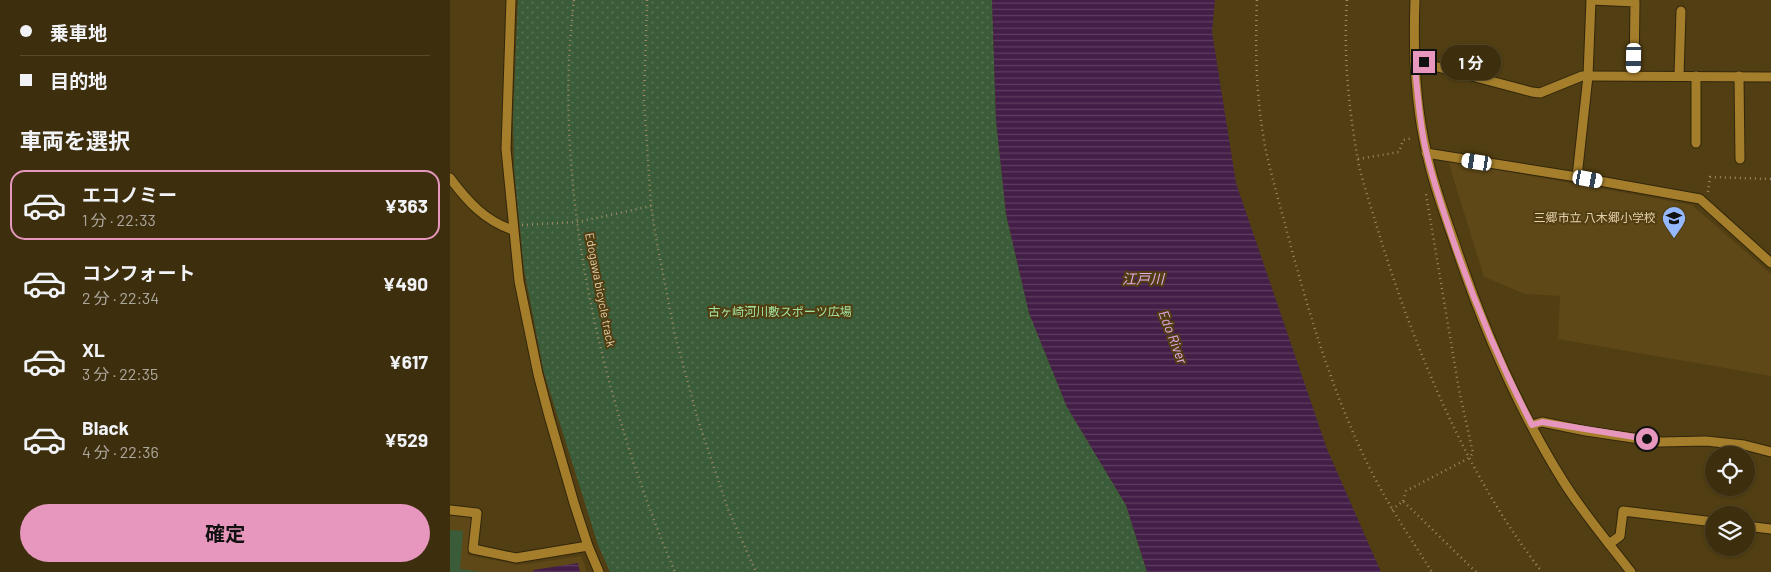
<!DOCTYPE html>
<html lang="ja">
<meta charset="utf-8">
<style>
body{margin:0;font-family:Barlow,"Noto Sans JP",sans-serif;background:#483a1c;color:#f1f3f6;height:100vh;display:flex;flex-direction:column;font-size:19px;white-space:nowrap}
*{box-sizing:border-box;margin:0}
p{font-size:16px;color:#ada89e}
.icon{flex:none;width:28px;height:28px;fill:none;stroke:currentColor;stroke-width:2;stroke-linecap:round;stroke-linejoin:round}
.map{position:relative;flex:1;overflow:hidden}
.sheet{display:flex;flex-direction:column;background:#3d2e0e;width:450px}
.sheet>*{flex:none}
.banner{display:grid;align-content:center;height:110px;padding:0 20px;background:#3d2e0e}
.tools{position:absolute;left:1255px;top:446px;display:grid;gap:10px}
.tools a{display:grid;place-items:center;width:50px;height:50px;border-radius:50%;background:#3d2e0e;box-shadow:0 1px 4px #0004,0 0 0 1px #564a2e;font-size:25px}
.end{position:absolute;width:22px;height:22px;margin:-11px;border:6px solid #e797bd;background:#111;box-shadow:0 0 0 2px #111}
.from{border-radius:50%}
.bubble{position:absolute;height:35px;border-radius:18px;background:#3d2e0e;box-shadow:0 1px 4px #0004,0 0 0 1px #564a2e;font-size:16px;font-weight:700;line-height:35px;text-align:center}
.car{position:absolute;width:15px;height:30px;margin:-15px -8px;border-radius:6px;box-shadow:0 0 4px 1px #0007;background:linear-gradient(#fff 24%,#345 0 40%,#fff 0 76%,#345 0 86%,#fff 0)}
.banner b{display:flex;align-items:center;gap:18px;height:48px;font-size:19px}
.banner b+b{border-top:1px solid #564a2e}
.banner i{width:12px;height:12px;background:#f1f3f6}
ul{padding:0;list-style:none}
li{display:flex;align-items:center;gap:15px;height:70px;margin:0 10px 8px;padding:0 10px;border:2px solid transparent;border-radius:15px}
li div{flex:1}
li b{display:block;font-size:19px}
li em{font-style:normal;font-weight:700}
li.active{border-color:#e797bd}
li>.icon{width:45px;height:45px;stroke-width:1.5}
h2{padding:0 20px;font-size:22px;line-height:60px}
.button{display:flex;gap:10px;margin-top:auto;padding:10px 20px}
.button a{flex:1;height:58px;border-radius:30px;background:#e797bd;color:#111;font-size:20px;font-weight:700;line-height:58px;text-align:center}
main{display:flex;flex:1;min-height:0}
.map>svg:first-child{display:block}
.built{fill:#5e4817}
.park{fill:url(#park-dots)}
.pitch{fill:#3b5c39}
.water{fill:url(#water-rules)}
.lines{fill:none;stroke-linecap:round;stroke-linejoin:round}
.minor-casing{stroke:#32260c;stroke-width:11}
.path{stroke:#9d8a61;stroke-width:2.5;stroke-dasharray:1 4;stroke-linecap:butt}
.minor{stroke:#a47e2b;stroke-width:9}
.route{stroke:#e797bd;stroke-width:6}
.labels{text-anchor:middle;stroke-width:4;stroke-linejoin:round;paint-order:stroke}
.poi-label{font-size:12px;fill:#e3cfaa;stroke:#513e12;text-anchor:end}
.street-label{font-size:12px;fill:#e3cfaa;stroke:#513e12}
.park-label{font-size:12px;fill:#a2e39f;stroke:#513e12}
.water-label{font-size:14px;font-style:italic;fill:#e7a9ed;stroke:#513e12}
</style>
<main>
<section class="sheet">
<div class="banner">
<b><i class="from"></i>乗車地</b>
<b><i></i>目的地</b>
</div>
<h2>車両を選択</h2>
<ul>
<li class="active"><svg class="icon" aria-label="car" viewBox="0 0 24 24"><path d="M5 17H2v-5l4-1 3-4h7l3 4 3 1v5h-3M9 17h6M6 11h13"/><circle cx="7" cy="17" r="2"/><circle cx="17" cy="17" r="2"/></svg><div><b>エコノミー</b><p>1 分 · 22:33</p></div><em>¥363</em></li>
<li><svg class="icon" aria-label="car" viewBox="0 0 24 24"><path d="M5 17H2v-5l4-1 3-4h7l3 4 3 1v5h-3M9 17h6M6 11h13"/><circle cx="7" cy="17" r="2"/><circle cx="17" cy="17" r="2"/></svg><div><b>コンフォート</b><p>2 分 · 22:34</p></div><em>¥490</em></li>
<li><svg class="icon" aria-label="car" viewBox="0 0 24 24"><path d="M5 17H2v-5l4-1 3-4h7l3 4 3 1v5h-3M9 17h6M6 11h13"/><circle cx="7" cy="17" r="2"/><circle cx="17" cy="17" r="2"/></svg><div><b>XL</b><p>3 分 · 22:35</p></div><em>¥617</em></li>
<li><svg class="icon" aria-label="car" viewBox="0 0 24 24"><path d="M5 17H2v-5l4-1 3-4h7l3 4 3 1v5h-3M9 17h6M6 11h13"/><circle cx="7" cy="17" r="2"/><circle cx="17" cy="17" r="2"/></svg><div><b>Black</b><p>4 分 · 22:36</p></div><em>¥529</em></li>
</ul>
<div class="button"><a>確定</a></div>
</section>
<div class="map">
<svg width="1321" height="572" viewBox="0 0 1321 572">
<defs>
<pattern id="park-dots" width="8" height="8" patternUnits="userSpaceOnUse" patternTransform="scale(1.25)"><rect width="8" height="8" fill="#3b5c39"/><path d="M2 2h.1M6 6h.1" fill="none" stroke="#577253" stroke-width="1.8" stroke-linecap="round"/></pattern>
<pattern id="water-rules" width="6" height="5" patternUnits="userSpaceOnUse" patternTransform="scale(1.25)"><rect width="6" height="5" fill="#431f48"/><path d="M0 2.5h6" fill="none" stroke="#5e3e60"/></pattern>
</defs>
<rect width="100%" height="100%" fill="#513e12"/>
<g class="built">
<polygon points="998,161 1242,205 1321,274 1321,376 1108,339 1110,296 1075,294 1034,277"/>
<polygon points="0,515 19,517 22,520 17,555 69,565 131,556 137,572 0,572"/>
</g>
<polygon class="park" points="68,0 542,0 546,120 556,214 579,313 617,407 676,505 697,572 160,572 148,545 94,373 74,269 64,168 63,118"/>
<polygon class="pitch" points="0,530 13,531 10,569 33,572 0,572"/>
<g class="water">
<polygon points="542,0 765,0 762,32 786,183 877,449 931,572 697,572 676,505 617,407 579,313 556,214 546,120"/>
<polygon points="128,563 130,572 84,572 83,570"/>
</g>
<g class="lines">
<g class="minor-casing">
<g id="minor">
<polyline points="61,0 56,149 69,281 88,374 99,416 124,503 138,546 149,572"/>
<path d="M965,0C963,51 965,104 977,154C983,184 994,212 1004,241C1032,325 1066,406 1113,481C1133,513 1158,542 1181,572"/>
<polyline points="1141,0 1185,2 1184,76"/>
<polyline points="965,61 1082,92 1090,93 1132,76 1138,76 1321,77"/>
<polyline points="1229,76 1231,11"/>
<polyline points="1289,76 1290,159"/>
<polyline points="1246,143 1246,76"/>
<polyline points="976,153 1127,177 1250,199 1321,263"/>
<polyline points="1127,177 1138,76 1141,0"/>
<path d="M0,178C17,201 35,221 63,230"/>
<polyline points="1082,425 1092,422 1136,431 1210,442 1256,441 1294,445 1321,452"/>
<polyline points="0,510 27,513 23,549 66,558 138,546"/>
<polyline points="1296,526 1321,529"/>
<polyline points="1159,544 1170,536 1173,511 1264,522"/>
</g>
</g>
<g class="path">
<path d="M124,0C101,186 152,401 225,572"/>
<polyline points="197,0 194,100 201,206 206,238 225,335 248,420 278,509 306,572"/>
<path d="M807,0C805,50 806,101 816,151C823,183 833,215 841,247C861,320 883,392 916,461C935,500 959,536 982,572"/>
<path d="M897,0C893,55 899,112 909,166C913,182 918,198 923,214C933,248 944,281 956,314C990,405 1032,495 1092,572"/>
<polyline points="908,159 949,152 953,140 963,138"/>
<polyline points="1258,192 1260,177 1321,179"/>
<polyline points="72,225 128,222 201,206"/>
<polyline points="953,501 956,491 1019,458 1023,453 1009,390 976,194"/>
<polyline points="942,510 953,501 1026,572"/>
</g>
<use href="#minor" class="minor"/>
</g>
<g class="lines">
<path class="route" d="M974,62L964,60C968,92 969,124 977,155C983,180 991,204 999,228C1022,297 1049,362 1082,425L1092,422L1197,439"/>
</g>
<defs>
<g id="school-pin" transform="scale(1.25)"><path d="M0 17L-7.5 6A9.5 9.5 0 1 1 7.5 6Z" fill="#94b7fd" stroke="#513e12"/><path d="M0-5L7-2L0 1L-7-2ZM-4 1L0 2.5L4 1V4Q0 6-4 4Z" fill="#111"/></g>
</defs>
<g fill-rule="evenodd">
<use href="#school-pin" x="1224" y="218"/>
</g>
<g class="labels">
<g class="poi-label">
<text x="1206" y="222">三郷市立 八木郷小学校</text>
</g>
<g class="street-label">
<text transform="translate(150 290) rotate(79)" y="4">Edogawa bicycle track</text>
</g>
<g class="park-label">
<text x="330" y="316">古ヶ崎河川敷スポーツ広場</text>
</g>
<g class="water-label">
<text x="693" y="284">江戸川</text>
<text transform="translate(723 337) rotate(69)" y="5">Edo River</text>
</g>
</g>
</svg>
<div class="tools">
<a><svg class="icon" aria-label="locate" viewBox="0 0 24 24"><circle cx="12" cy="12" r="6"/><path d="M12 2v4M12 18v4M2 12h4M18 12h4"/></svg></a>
<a><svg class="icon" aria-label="layers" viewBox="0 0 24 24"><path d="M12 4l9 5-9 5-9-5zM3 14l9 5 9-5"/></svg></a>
</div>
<i class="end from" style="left:1197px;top:439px"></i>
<i class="end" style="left:974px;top:62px"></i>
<div class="bubble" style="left:991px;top:45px;width:60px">1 分</div>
<i class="car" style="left:1184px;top:58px;rotate:181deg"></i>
<i class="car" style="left:1027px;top:162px;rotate:279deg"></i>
<i class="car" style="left:1138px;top:179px;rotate:100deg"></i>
</div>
</main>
